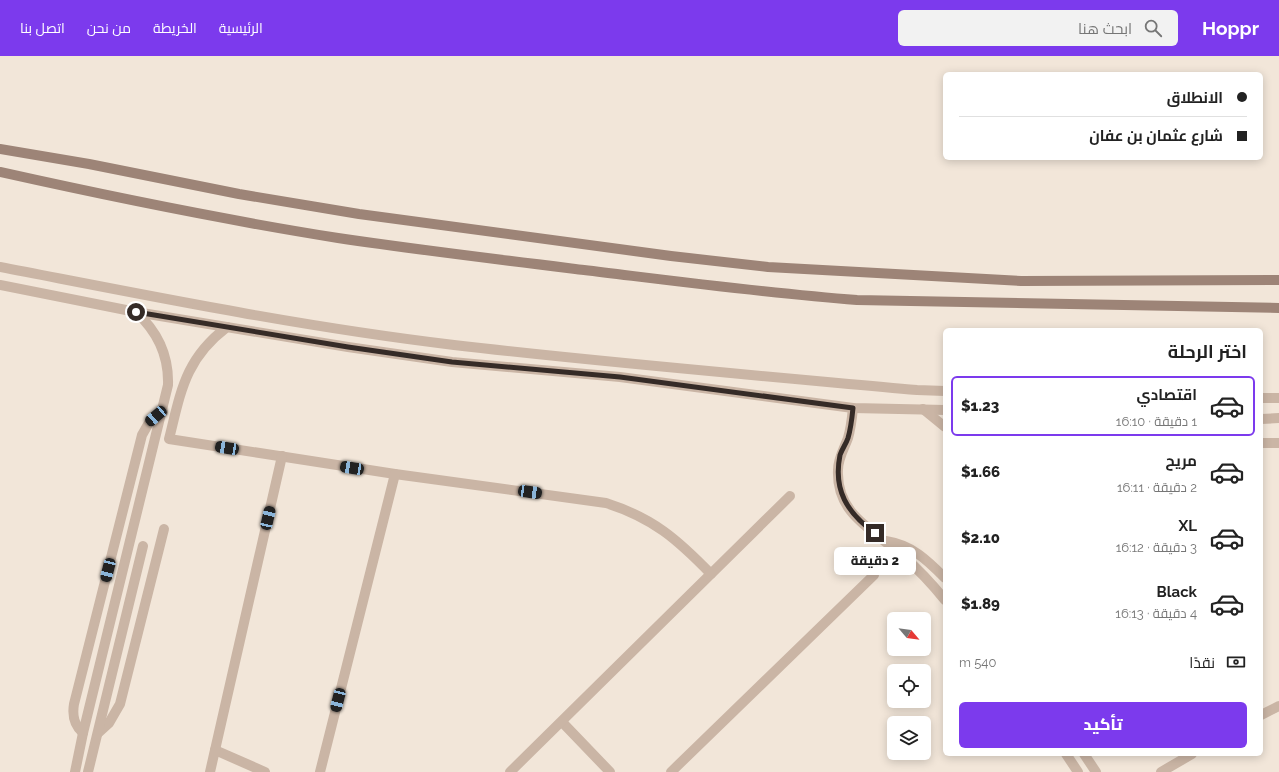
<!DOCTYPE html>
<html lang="ar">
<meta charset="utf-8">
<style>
body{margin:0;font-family:Raleway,Cairo,sans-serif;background:#f2f2f2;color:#222;direction:rtl;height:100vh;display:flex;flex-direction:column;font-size:15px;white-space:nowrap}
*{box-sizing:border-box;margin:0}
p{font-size:13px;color:#767676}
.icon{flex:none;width:22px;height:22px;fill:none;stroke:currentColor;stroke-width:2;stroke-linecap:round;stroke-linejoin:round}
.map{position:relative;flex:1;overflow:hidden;direction:ltr}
.panel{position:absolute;left:943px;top:272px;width:320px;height:428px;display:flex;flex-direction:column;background:#fff;border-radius:6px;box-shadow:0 2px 10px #0003;direction:rtl}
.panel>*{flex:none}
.banner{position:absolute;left:943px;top:16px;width:320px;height:88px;border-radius:6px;box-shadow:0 2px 10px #0003;direction:rtl;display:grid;align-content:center;height:88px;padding:0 16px;background:#fff}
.needle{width:26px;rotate:119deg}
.controls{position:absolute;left:887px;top:556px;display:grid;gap:8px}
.controls a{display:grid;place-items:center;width:44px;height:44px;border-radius:6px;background:#fff;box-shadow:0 2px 10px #0003;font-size:20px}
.end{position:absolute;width:18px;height:18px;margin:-9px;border:5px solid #352b27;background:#fff;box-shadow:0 0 0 2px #fff}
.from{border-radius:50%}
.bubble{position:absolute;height:28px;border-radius:6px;background:#fff;box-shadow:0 2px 10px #0003;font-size:13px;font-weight:800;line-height:28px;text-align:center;direction:rtl}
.car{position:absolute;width:12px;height:24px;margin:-12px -6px;border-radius:5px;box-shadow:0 0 3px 1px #0007;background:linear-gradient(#222 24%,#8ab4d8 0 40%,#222 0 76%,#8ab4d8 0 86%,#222 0)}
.banner b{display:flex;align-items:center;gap:14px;height:38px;font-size:15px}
.banner b+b{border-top:1px solid #e0e0e0}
.banner i{width:10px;height:10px;background:#222}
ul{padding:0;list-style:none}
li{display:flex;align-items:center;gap:12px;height:60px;margin:0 8px 6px;padding:0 8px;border:2px solid transparent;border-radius:6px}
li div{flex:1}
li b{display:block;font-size:15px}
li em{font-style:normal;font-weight:800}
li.selected{border-color:#7c3aed}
li>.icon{width:36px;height:36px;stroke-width:1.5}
h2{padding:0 16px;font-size:18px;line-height:48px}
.pay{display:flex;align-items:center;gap:10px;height:44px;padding:0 16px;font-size:15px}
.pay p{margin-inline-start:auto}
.button{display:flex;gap:8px;margin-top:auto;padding:8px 16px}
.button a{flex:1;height:46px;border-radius:6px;background:#7c3aed;color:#fff;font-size:16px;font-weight:800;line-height:46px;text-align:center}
header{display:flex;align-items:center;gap:24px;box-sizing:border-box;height:56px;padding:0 20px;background:#7c3aed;color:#fff}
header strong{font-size:19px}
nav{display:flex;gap:22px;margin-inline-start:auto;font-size:14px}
.search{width:280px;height:36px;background:#f2f2f2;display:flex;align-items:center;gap:10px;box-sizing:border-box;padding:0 14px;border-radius:6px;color:#767676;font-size:15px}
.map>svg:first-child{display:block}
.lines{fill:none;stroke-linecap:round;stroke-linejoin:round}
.street{stroke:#cab5a5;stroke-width:10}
.secondary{stroke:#9d8477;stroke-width:10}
.route{stroke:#352b27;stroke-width:5}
</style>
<header>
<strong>Hoppr</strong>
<div class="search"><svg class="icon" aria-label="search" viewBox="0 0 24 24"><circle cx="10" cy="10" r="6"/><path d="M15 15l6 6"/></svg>ابحث هنا</div>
<nav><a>الرئيسية</a><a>الخريطة</a><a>من نحن</a><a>اتصل بنا</a></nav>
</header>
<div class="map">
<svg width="1279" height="716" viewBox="0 0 1279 716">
<rect width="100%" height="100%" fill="#f2e6d9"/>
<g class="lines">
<g class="street">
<path d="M0,211C151,240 302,271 454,289C608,307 763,320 917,334L945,335"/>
<polyline points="0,229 136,256 348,291 452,306 620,321 853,352 945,354"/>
<path d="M227,271C185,303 181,335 169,383L395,418L606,447C653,462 677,483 711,518"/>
<polyline points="1261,342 1279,342"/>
<path d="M853,352C852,362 851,372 848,382C844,393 838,402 838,414C836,459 874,474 903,500C918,513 932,528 945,544"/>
<polyline points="923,353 945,371"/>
<polyline points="1261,363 1279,362"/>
<polyline points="1261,387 1279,387"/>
<path d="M886,485C912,489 927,504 945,522"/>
<polyline points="1261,659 1279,650"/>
<polyline points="562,666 610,716"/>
<path d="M83,677C74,669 72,660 74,648L142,379L150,365L163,356"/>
<polyline points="98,677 109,667 120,648 164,473"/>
<polyline points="215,694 265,716"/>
<polyline points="1066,698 1078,716"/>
<polyline points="1084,698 1096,716"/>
<path d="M75,716L83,677L168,329C169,299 158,276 136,256"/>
<polyline points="88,716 143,490"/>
<polyline points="210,716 282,400"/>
<polyline points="320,716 395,418"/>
<polyline points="510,716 790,440"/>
<polyline points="671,716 874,519"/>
<polyline points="1161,716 1192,698"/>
</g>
<g class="secondary">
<polyline points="0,93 89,108 239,138 359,158 671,200 768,211 1021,225 1279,224"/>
<path d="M0,116C112,141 225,164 338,182C419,194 502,204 584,214C675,225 765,237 857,244L1279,252"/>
</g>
</g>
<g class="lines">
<path class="route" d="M136,256L348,291L452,306L620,321L853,352C852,362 851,372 848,382C846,388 842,393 840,399C833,434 847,457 875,477"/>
</g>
</svg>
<div class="controls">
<a><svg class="needle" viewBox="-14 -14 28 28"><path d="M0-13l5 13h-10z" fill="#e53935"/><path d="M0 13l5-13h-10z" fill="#767676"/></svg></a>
<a><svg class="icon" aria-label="locate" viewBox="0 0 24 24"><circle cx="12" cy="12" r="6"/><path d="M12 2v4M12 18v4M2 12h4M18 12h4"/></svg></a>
<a><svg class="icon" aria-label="layers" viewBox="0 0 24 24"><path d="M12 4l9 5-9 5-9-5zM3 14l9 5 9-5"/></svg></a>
</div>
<i class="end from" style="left:136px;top:256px"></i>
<i class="end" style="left:875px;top:477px"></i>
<div class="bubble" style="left:834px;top:491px;width:82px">2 دقيقة</div>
<i class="car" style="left:156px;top:360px;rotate:229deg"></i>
<i class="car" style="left:227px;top:392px;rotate:279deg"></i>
<i class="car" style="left:352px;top:412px;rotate:279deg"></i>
<i class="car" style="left:530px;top:436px;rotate:98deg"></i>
<i class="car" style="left:268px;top:462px;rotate:13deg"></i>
<i class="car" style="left:108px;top:514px;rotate:194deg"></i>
<i class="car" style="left:338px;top:644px;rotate:194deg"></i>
<div class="banner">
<b><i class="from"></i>الانطلاق</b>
<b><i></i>شارع عثمان بن عفان</b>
</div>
<section class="panel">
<h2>اختر الرحلة</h2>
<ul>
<li class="selected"><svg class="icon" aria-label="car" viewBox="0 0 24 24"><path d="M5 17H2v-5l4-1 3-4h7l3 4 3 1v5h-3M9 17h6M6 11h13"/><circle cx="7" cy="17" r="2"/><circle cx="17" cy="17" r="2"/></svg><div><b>اقتصادي</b><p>1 دقيقة · 16:10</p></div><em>$1.23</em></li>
<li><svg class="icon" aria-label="car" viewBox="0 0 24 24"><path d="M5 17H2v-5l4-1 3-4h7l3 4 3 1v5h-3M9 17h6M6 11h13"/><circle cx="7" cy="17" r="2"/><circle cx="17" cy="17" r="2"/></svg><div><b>مريح</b><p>2 دقيقة · 16:11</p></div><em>$1.66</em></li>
<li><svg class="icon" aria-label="car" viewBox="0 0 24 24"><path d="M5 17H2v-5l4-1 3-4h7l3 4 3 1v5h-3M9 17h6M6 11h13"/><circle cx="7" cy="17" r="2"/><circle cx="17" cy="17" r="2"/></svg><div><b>XL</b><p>3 دقيقة · 16:12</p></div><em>$2.10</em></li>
<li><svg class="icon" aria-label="car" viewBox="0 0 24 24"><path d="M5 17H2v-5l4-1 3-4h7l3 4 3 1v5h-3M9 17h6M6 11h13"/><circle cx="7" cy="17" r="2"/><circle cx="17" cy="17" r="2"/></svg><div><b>Black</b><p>4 دقيقة · 16:13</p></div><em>$1.89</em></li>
</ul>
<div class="pay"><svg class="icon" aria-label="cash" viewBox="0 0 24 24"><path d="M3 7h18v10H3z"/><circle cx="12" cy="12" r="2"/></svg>نقدًا<p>540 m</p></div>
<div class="button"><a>تأكيد</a></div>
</section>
</div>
